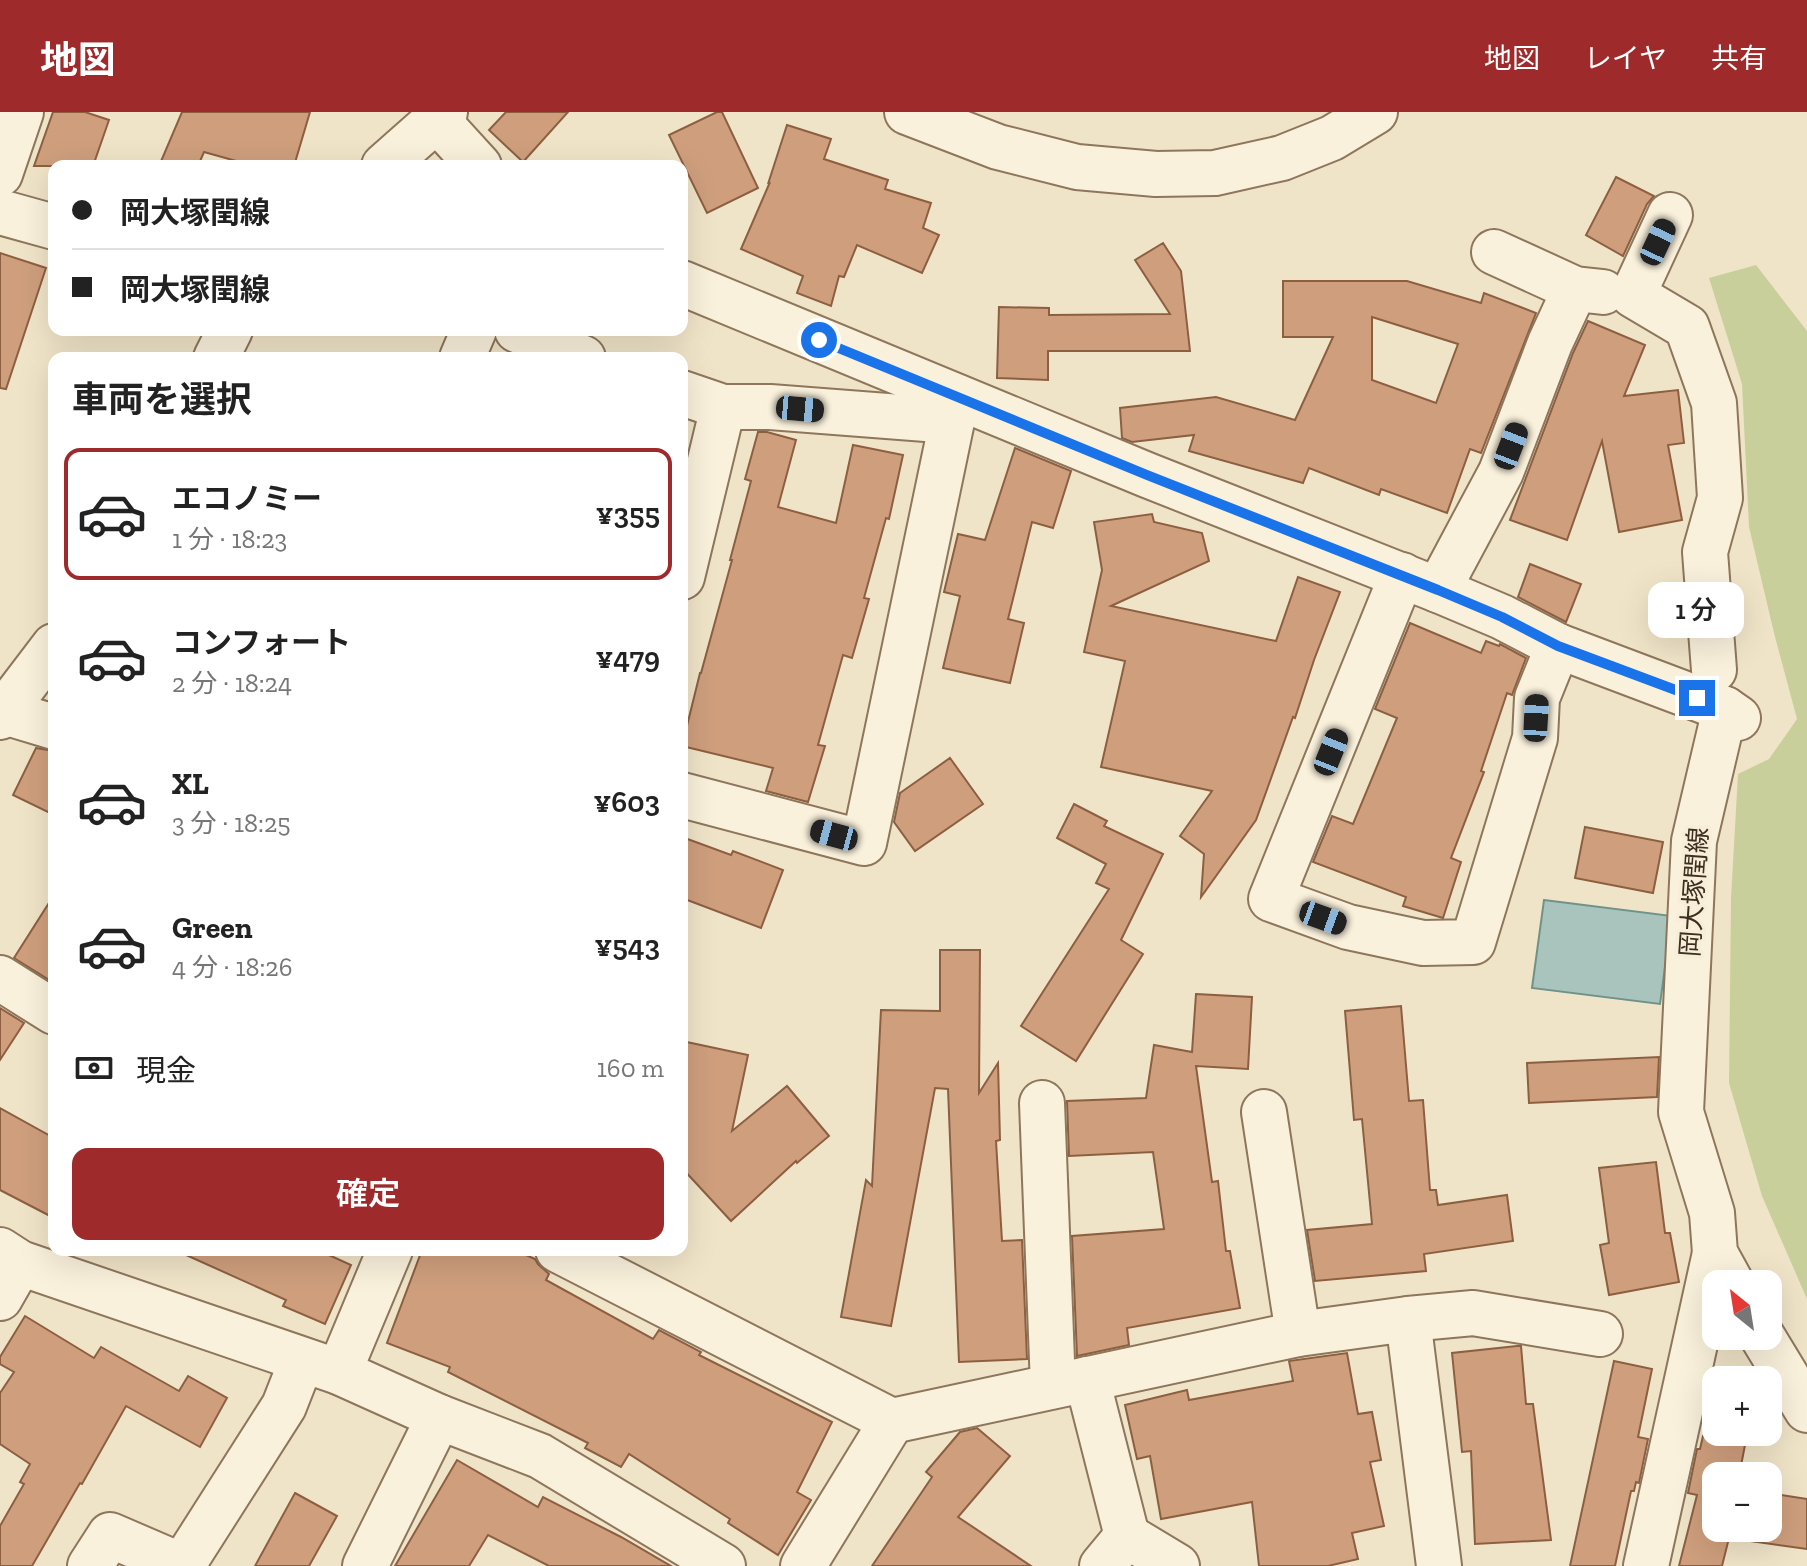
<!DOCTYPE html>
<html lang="ja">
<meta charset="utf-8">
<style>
body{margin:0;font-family:"Zilla Slab","Noto Sans JP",serif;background:#f2f2f2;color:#222;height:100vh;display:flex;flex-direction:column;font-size:30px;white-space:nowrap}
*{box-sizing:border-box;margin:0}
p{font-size:26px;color:#767676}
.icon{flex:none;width:44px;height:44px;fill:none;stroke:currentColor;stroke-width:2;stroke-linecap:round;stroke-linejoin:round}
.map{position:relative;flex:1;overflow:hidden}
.details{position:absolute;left:48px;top:240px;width:640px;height:904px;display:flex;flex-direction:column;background:#fff;border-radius:16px;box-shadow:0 8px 32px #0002}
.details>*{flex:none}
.banner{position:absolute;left:48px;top:48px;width:640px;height:176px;border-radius:16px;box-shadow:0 8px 32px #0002;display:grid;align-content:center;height:176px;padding:0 24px;background:#fff}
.needle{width:52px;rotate:330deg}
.controls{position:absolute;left:1702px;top:1158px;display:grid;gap:16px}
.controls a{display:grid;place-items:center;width:80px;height:80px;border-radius:16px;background:#fff;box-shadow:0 8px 32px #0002;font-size:40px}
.end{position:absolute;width:36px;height:36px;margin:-18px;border:10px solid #1a73e8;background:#fff;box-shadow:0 0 0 4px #fff}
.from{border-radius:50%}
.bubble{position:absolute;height:56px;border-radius:16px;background:#fff;box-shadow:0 8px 32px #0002;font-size:26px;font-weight:600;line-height:56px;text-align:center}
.car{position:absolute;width:24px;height:48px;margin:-24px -12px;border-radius:10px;box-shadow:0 0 6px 2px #0007;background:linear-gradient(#222 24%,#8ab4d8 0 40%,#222 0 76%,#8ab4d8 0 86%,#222 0)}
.banner b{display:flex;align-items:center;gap:28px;height:76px;font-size:30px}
.banner b+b{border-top:2px solid #e0e0e0}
.banner i{width:20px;height:20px;background:#222}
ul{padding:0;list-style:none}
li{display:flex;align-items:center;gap:24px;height:132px;margin:0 16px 12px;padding:0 8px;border:4px solid transparent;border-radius:16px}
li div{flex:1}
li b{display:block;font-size:30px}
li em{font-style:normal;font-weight:600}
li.selected{border-color:#9e2a2b}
li>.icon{width:72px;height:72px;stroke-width:1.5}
h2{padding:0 24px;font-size:36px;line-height:96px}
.pay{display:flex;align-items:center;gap:20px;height:88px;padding:0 24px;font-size:30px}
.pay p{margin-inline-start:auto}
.primary-button{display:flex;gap:16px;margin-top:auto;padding:16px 24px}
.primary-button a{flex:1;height:92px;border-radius:16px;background:#9e2a2b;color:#fff;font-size:32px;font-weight:600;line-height:92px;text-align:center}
header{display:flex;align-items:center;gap:48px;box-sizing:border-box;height:112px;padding:0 40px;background:#9e2a2b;color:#fff}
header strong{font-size:38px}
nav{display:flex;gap:44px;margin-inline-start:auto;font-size:28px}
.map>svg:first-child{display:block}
.green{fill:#c9cf9b}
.water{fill:#a9c4bc;stroke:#6f938a;stroke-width:2}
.building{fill:#cf9f7d;stroke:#8d5f41;stroke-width:2;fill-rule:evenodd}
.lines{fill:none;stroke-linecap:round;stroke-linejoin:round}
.minor-casing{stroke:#8d765c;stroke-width:48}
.tertiary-casing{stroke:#8d765c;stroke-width:48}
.minor{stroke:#faf1dc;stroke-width:44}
.tertiary{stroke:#faf1dc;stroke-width:44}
.route{stroke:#1a73e8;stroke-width:10}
.labels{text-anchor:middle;stroke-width:7;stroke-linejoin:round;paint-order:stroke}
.street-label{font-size:26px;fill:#3d2e20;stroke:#f7eed8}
</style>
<header>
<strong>地図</strong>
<nav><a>地図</a><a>レイヤ</a><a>共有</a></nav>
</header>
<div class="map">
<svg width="1807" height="1454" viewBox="0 0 1807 1454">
<rect width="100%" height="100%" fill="#f0e4c8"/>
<polygon class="green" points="1756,153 1807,219 1807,1187 1762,1084 1729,971 1731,786 1738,662 1769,647 1797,607 1774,521 1749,415 1742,272 1709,166"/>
<polygon class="water" points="1544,788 1672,804 1660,892 1532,876"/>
<g class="building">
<polygon points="53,0 85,0 109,8 93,54 34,54"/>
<polygon points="182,0 310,0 294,54 254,54 204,40 198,54 159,54"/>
<polygon points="506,0 568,0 523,50 489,18"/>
<polygon points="717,0 722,0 758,76 707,101 669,23"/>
<polygon points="787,13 831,27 824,47 888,68 885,77 931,91 923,116 939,123 922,161 857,133 844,165 839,164 831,194 797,181 803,164 741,137 770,70 768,72"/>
<polygon points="1616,65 1654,84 1647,92 1623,144 1586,123"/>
<polygon points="1163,131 1181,159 1190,239 1048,239 1048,268 997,266 999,195 1049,196 1049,203 1170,202 1135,148"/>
<polygon points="0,141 46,156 6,277 0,276"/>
<path d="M1283,169H1407L1481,191L1484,181L1536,201L1481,341L1470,337L1447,401L1381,377L1379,383L1309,356L1303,371L1189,339L1194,323L1132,330L1122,326L1120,296L1216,285L1295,308L1333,225H1283ZM1372,205L1458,232L1436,291L1372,268Z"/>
<polygon points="1588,209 1645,233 1624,284 1678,278 1684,331 1668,333 1682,408 1619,420 1602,329 1567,428 1510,408 1573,241"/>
<polygon points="758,320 767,320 796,328 778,395 836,411 853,333 903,343 889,407 886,406 864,486 869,487 852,546 843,543 818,633 825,634 808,690 766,679 773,656 682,634 700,561 701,561 732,448 730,448 751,369 745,367"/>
<polygon points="1015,336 1071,359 1053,416 1032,410 1008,507 1024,511 1010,571 943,556 960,484 944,480 958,422 985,428"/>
<polygon points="1152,402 1154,410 1202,421 1209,449 1111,494 1276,529 1298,465 1340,480 1314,548 1295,606 1293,605 1256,708 1201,785 1204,742 1180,724 1212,679 1101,655 1125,549 1084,540 1102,458 1094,410"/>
<polygon points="1530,452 1581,472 1566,510 1518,485"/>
<polygon points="1410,511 1481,541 1486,529 1499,534 1500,532 1526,546 1512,583 1507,581 1481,659 1484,660 1451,746 1461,750 1443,806 1403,794 1406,785 1313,750 1332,704 1353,712 1397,606 1375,597"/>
<polygon points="36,636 54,639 54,703 13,683"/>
<polygon points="950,646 983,692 915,739 894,710 900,681"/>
<polygon points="1074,692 1107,709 1104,714 1163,742 1121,828 1143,842 1076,949 1021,914 1109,777 1096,771 1106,752 1057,726"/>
<polygon points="1585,715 1663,730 1653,781 1575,766"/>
<polygon points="682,725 731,743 733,739 783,758 761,816 682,786"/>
<polygon points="54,783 54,864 51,869 14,846"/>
<polygon points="940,838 980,838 979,981 998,951 1000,1028 996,1029 1002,1129 1022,1128 1027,1247 959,1250 948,977 935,976 891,1214 841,1205 866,1068 872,1074 881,898 940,899"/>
<polygon points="1196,882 1252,885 1248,957 1196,954 1212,1070 1218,1069 1226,1139 1230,1139 1240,1196 1127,1216 1129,1233 1077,1244 1072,1124 1164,1117 1153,1040 1069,1044 1067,989 1146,986 1154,933 1192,940"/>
<polygon points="1401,894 1409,989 1423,988 1430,1078 1436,1078 1438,1093 1507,1083 1513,1129 1424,1142 1426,1159 1315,1169 1307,1118 1372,1112 1362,1007 1354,1008 1345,899"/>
<polygon points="0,896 24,911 0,948"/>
<polygon points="682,929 748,943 732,1019 787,974 829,1024 797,1051 796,1049 731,1109 682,1056"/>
<polygon points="1659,945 1657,985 1529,991 1527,951"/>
<polygon points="0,996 54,1026 54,1106 0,1078"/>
<polygon points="1656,1050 1665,1121 1670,1121 1679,1170 1609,1183 1600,1133 1609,1131 1599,1056"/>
<polygon points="175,1138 318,1138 351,1153 325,1212 283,1194 286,1188"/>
<polygon points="422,1138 515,1138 535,1147 538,1152 549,1162 546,1168 653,1227 659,1218 701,1240 699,1243 832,1310 797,1380 811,1388 778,1443 728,1411 730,1407 629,1342 621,1355 585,1336 588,1331 448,1260 450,1255 387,1231"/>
<polygon points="25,1204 94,1246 101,1235 179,1279 188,1264 227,1286 200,1335 126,1294 82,1372 80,1371 32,1454 0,1454 0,1414 24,1372 20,1370 30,1352 0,1332 0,1281 14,1260 0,1252 0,1245"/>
<polygon points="1517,1234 1521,1234 1526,1292 1533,1292 1551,1428 1475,1432 1471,1339 1462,1340 1452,1241"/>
<polygon points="1347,1241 1358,1302 1372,1300 1381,1348 1370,1350 1384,1414 1352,1421 1358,1447 1328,1454 1259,1454 1252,1390 1161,1407 1150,1344 1137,1347 1125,1293 1187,1278 1189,1288 1293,1269 1289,1249"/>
<polygon points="1614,1249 1652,1257 1638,1325 1648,1327 1639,1371 1636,1370 1634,1379 1631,1379 1615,1454 1570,1454"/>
<polygon points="977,1316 1010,1344 958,1405 1031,1454 872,1454 932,1365 926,1360 960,1320"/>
<polygon points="1703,1324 1745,1333 1739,1364 1716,1364 1716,1416 1768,1416 1768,1381 1807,1387 1807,1437 1729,1426 1722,1454 1679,1454 1697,1383 1688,1381 1697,1337 1700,1337"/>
<polygon points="457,1348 538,1395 543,1385 621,1425 671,1454 549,1454 488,1423 469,1454 395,1454"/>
<polygon points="295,1381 337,1404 309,1454 255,1454"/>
</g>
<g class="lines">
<g class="minor-casing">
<g id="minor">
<polyline points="437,8 479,54"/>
<polyline points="384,54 445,0"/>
<polyline points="0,62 21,0"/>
<polyline points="0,100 54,115"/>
<polyline points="1670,103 1633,183 1687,215 1714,291 1720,386 1705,440 1714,558"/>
<polyline points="1494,140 1575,177 1603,180"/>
<polyline points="682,171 1147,363 1438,478 1502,505 1558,534 1725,597 1738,606"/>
<polyline points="517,218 583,246"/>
<polyline points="216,246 230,218"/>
<polyline points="462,246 474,218"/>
<polyline points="682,281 723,295 770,295 952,309"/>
<polyline points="1402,463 1271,787 1348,815 1423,831 1473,830 1535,626 1537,586 1558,534"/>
<polyline points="682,465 723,295"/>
<polyline points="1438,478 1501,360 1550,231 1575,177"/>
<polyline points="1725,597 1694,729 1681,1000 1712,1101 1715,1141 1732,1172"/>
<polyline points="4,600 54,615"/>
<polyline points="0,605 54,534"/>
<polyline points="682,683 864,731 957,285"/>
<polyline points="0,866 54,900"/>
<polyline points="1042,991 1053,1274"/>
<polyline points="1264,1000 1298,1222"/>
<polyline points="0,1138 20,1151 339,1260 439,1305 540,1344 723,1454"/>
<polyline points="558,1138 892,1309 803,1454"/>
<polyline points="0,1186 20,1151"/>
<polyline points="1408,1207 1439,1454"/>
<polyline points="1762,1224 1807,1298"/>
<polyline points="339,1260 390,1138"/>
<polyline points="1087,1267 1127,1424 1102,1454"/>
<polyline points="892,1309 1298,1222 1408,1207 1473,1201 1600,1222"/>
<polyline points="1127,1424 1177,1454"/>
<polyline points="90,1454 110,1423 182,1454 284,1294 302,1248"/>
<polyline points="365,1454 439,1305"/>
<polyline points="1646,1454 1715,1141"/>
</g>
</g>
<g class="tertiary-casing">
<polyline id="tertiary" points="907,0 998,35 1077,55 1156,62 1215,61 1282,46 1332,26 1375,0"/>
</g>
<use href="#minor" class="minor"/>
<use href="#tertiary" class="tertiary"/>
</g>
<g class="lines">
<polyline class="route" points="819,228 1147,363 1438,478 1502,505 1558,534 1697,586"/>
</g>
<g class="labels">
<g class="street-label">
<text transform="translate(1694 780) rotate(-86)" y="9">岡大塚閏線</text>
</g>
</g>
</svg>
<div class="controls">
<a><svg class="needle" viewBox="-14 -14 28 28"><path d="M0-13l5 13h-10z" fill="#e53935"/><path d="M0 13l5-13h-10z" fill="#767676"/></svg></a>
<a>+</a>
<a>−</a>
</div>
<i class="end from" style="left:819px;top:228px"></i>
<i class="end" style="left:1697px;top:586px"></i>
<div class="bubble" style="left:1648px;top:470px;width:96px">1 分</div>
<i class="car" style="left:1658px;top:130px;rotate:25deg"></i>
<i class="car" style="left:800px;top:297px;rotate:95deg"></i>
<i class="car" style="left:1511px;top:334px;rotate:21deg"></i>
<i class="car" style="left:1536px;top:606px;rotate:3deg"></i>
<i class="car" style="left:1331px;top:640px;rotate:22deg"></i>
<i class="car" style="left:834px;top:723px;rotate:285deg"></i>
<i class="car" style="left:1323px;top:806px;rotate:110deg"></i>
<div class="banner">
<b><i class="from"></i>岡大塚閏線</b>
<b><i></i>岡大塚閏線</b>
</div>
<section class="details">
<h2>車両を選択</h2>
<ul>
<li class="selected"><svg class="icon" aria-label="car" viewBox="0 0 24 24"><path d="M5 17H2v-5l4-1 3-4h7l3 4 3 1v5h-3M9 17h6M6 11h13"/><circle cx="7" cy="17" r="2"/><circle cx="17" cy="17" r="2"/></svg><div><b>エコノミー</b><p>1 分 · 18:23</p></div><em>¥355</em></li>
<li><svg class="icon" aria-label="car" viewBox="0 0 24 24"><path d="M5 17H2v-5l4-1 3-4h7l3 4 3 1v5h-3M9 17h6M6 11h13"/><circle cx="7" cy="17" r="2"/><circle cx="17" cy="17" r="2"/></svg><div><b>コンフォート</b><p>2 分 · 18:24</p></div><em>¥479</em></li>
<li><svg class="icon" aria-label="car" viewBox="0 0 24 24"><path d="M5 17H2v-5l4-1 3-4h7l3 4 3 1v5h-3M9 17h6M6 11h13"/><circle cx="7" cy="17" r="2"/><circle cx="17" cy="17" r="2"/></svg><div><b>XL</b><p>3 分 · 18:25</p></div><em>¥603</em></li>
<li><svg class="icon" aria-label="car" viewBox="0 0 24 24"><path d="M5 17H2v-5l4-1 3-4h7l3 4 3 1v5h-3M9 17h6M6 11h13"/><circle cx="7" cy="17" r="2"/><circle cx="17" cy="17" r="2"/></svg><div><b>Green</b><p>4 分 · 18:26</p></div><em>¥543</em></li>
</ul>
<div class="pay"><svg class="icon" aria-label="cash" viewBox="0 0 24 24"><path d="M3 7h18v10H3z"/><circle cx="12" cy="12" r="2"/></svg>現金<p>160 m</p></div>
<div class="primary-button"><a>確定</a></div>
</section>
</div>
